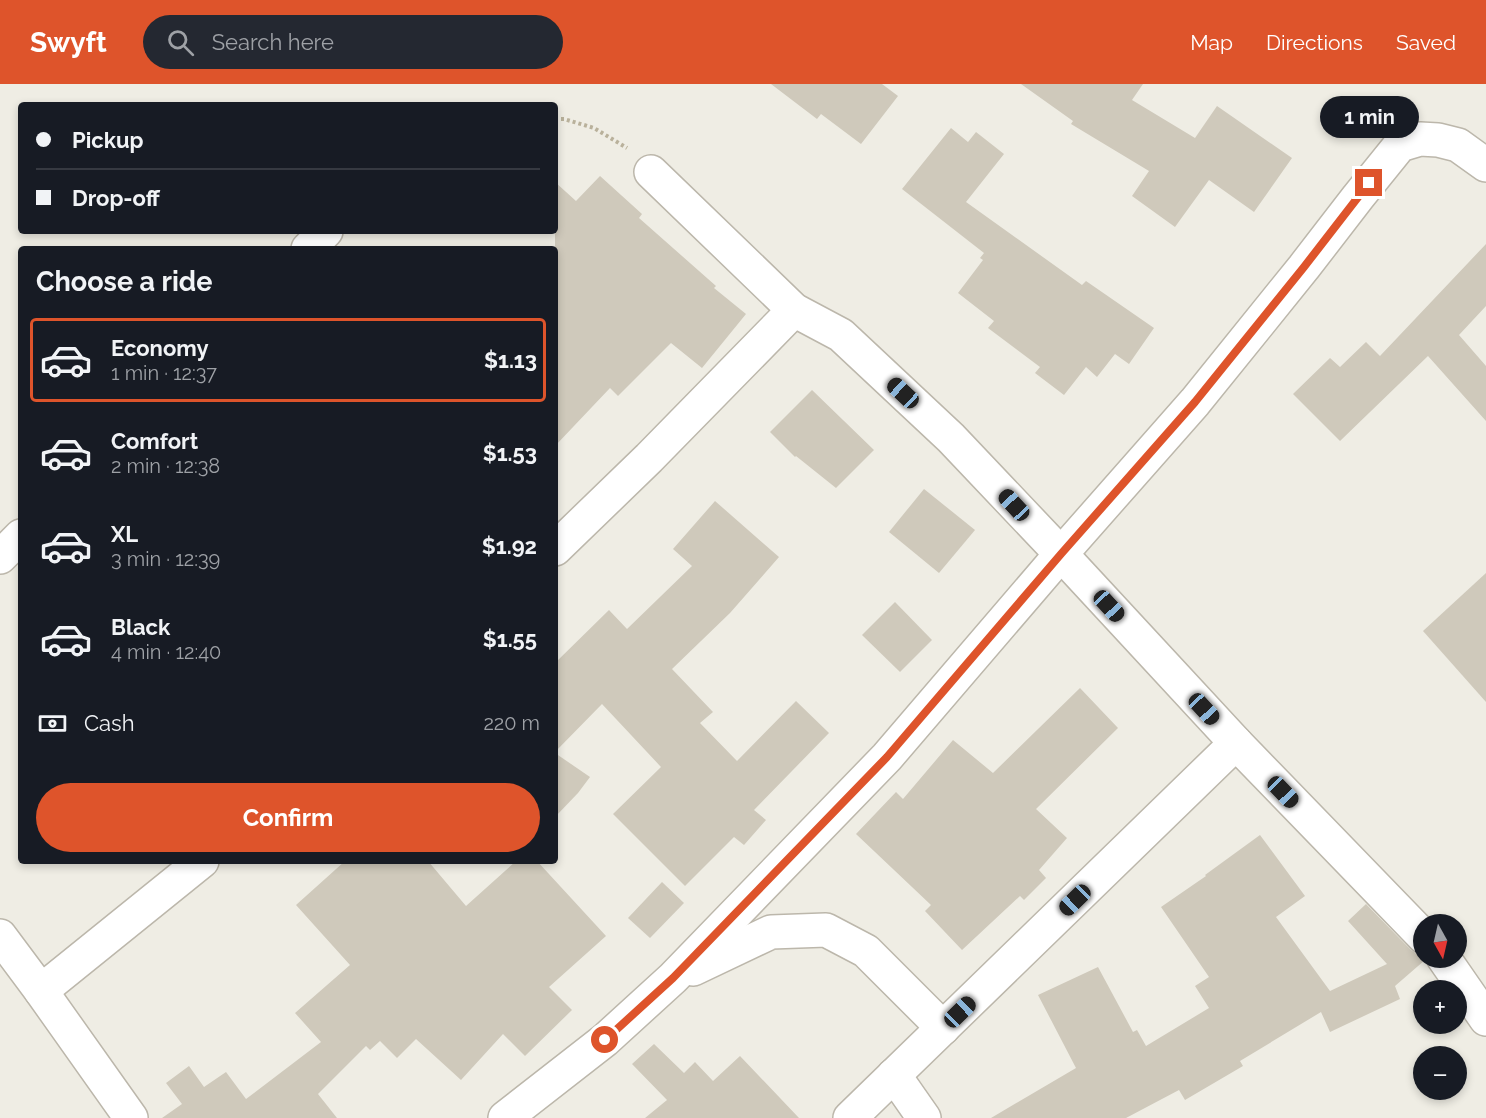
<!DOCTYPE html>
<meta charset="utf-8">
<style>
body{margin:0;font-family:Raleway,sans-serif;background:#242831;color:#f1f3f6;height:100vh;display:flex;flex-direction:column;font-size:22px;white-space:nowrap}
*{box-sizing:border-box;margin:0}
p{font-size:20px;color:#9ea1a6}
.icon{flex:none;width:33px;height:33px;fill:none;stroke:currentColor;stroke-width:2;stroke-linecap:round;stroke-linejoin:round}
.map{position:relative;flex:1;overflow:hidden}
.drawer{position:absolute;left:18px;top:162px;width:540px;height:618px;display:flex;flex-direction:column;background:#171b24;border-radius:6px;box-shadow:0 3px 9px #0003}
.drawer>*{flex:none}
.top-card{position:absolute;left:18px;top:18px;width:540px;height:132px;border-radius:6px;box-shadow:0 3px 9px #0003;display:grid;align-content:center;height:132px;padding:0 18px;background:#171b24}
.needle{width:39px;rotate:172deg}
.fabs{position:absolute;left:1413px;top:830px;display:grid;gap:12px}
.fabs a{display:grid;place-items:center;width:54px;height:54px;border-radius:50%;background:#171b24;box-shadow:0 3px 9px #0003;font-size:30px}
.end{position:absolute;width:27px;height:27px;margin:-14px;border:8px solid #de542b;background:#fff;box-shadow:0 0 0 3px #fff}
.from{border-radius:50%}
.bubble{position:absolute;height:42px;border-radius:21px;background:#171b24;box-shadow:0 3px 9px #0003;font-size:20px;font-weight:700;line-height:42px;text-align:center}
.car{position:absolute;width:18px;height:36px;margin:-18px -9px;border-radius:8px;box-shadow:0 0 4px 2px #0007;background:linear-gradient(#222 24%,#8ab4d8 0 40%,#222 0 76%,#8ab4d8 0 86%,#222 0)}
.top-card b{display:flex;align-items:center;gap:21px;height:57px;font-size:22px}
.top-card b+b{border-top:2px solid #363941}
.top-card i{width:15px;height:15px;background:#f1f3f6}
ul{padding:0;list-style:none}
li{display:flex;align-items:center;gap:18px;height:84px;margin:0 12px 9px;padding:0 6px;border:3px solid transparent;border-radius:6px}
li div{flex:1}
li b{display:block;font-size:22px}
li em{font-style:normal;font-weight:700}
li.selected{border-color:#de542b}
li>.icon{width:54px;height:54px;stroke-width:1.5}
h2{padding:0 18px;font-size:27px;line-height:72px}
.pay{display:flex;align-items:center;gap:15px;height:66px;padding:0 18px;font-size:22px}
.pay p{margin-inline-start:auto}
.button{display:flex;gap:12px;margin-top:auto;padding:12px 18px}
.button a{flex:1;height:69px;border-radius:36px;background:#de542b;color:#fff;font-size:24px;font-weight:700;line-height:69px;text-align:center}
header{display:flex;align-items:center;gap:36px;box-sizing:border-box;height:84px;padding:0 30px;background:#de542b;color:#fff}
header strong{font-size:28px}
nav{display:flex;gap:33px;margin-inline-start:auto;font-size:21px}
.search{width:420px;height:54px;background:#242831;display:flex;align-items:center;gap:15px;box-sizing:border-box;padding:0 21px;border-radius:33px;color:#9ea1a6;font-size:22px}
.map>svg:first-child{display:block}
.building{fill:#cfc9bb}
.lines{fill:none;stroke-linecap:round;stroke-linejoin:round}
.minor-casing{stroke:#bcb7ab;stroke-width:36}
.path{stroke:#b9b19b;stroke-width:4;stroke-dasharray:3 3;stroke-linecap:butt}
.minor{stroke:#fff;stroke-width:33}
.route{stroke:#de542b;stroke-width:8}
</style>
<header>
<strong>Swyft</strong>
<div class="search"><svg class="icon" aria-label="search" viewBox="0 0 24 24"><circle cx="10" cy="10" r="6"/><path d="M15 15l6 6"/></svg>Search here</div>
<nav><a>Map</a><a>Directions</a><a>Saved</a></nav>
</header>
<div class="map">
<svg width="1486" height="1034" viewBox="0 0 1486 1034">
<rect width="100%" height="100%" fill="#efede4"/>
<g class="building">
<polygon points="771,0 882,0 898,12 861,60 821,30 817,35"/>
<polygon points="1021,0 1143,0 1132,16 1195,54 1217,22 1292,74 1254,128 1209,96 1175,143 1132,112 1149,87 1071,40 1073,37"/>
<polygon points="951,44 968,58 976,48 1004,70 966,118 1082,201 1086,197 1154,244 1129,280 1115,270 1097,293 1086,283 1064,311 1035,289 1040,283 988,244 994,237 958,209 983,176 980,174 984,169 902,105"/>
<polygon points="600,92 642,130 639,134 716,202 714,204 746,230 702,284 671,259 618,312 610,304 555,362 555,98 576,117"/>
<polygon points="1486,160 1486,222 1459,251 1486,282 1486,337 1428,272 1340,357 1293,310 1330,274 1340,283 1366,258 1380,272"/>
<polygon points="812,306 874,366 836,404 796,372 795,373 770,348"/>
<polygon points="924,405 975,446 939,489 889,448"/>
<polygon points="715,417 779,473 730,529 672,585 713,628 700,639 737,677 796,617 829,649 754,726 766,736 744,761 734,753 685,802 613,730 661,683 602,620 555,668 555,579 609,526 627,545 692,482 673,465"/>
<polygon points="1486,489 1486,618 1423,547"/>
<polygon points="895,518 932,556 900,588 862,551"/>
<polygon points="1080,604 1118,644 1036,725 1067,754 1039,786 1046,794 1024,816 1020,812 962,866 925,827 931,821 856,750 896,708 903,715 953,656 993,689"/>
<polygon points="555,669 590,693 578,709 555,733"/>
<polygon points="1260,751 1305,812 1276,833 1330,907 1387,880 1348,837 1366,820 1411,866 1418,871 1424,871 1425,873 1425,876 1395,902 1400,915 1330,948 1321,928 1240,977 1243,982 1185,1016 1179,1006 1126,1034 991,1034 1076,984 1038,911 1098,883 1133,948 1137,946 1146,962 1209,924 1195,902 1209,893 1161,823 1206,792 1205,791"/>
<polygon points="345,777 428,777 466,822 516,777 537,777 606,852 549,903 572,926 525,972 503,950 461,996 416,955 397,974 380,957 370,966 366,962 318,1010 337,1034 162,1034 182,1020 166,999 189,982 204,1003 226,988 246,1015 321,958 295,929 350,881 296,821"/>
<polygon points="662,798 684,819 650,854 628,834"/>
<polygon points="654,960 684,989 695,978 713,997 740,972 799,1034 645,1034 667,1016 632,980"/>
</g>
<g class="lines">
<g class="minor-casing">
<g id="minor">
<polyline points="651,88 794,226 841,251 951,354 1061,470 1236,659 1424,853"/>
<polyline points="308,165 326,147"/>
<polyline points="555,465 649,374 794,226"/>
<polyline points="0,473 21,452"/>
<polyline points="0,852 41,907 131,1034"/>
<polyline points="1443,873 1486,935"/>
<polyline points="693,885 771,848 826,846 866,867 943,944"/>
<polyline points="41,907 202,777"/>
<polyline points="894,991 924,1034"/>
<polyline points="505,1034 605,956 673,894 887,673 1061,470 1195,318 1304,183 1358,113 1400,61 1420,55 1438,56 1458,61 1486,81"/>
<polyline points="850,1034 1236,659"/>
</g>
</g>
<polyline class="path" points="555,35 564,35 594,44 627,64"/>
<use href="#minor" class="minor"/>
</g>
<g class="lines">
<polyline class="route" points="605,956 673,894 887,673 1061,470 1195,318 1304,183 1369,99"/>
</g>
</svg>
<div class="fabs">
<a><svg class="needle" viewBox="-14 -14 28 28"><path d="M0-13l5 13h-10z" fill="#e53935"/><path d="M0 13l5-13h-10z" fill="#9ea1a6"/></svg></a>
<a>+</a>
<a>−</a>
</div>
<i class="end from" style="left:605px;top:956px"></i>
<i class="end" style="left:1369px;top:99px"></i>
<div class="bubble" style="left:1320px;top:12px;width:99px">1 min</div>
<i class="car" style="left:903px;top:309px;rotate:313deg"></i>
<i class="car" style="left:1014px;top:421px;rotate:317deg"></i>
<i class="car" style="left:1109px;top:522px;rotate:137deg"></i>
<i class="car" style="left:1204px;top:625px;rotate:137deg"></i>
<i class="car" style="left:1283px;top:708px;rotate:136deg"></i>
<i class="car" style="left:1075px;top:816px;rotate:226deg"></i>
<i class="car" style="left:960px;top:928px;rotate:46deg"></i>
<div class="top-card">
<b><i class="from"></i>Pickup</b>
<b><i></i>Drop-off</b>
</div>
<section class="drawer">
<h2>Choose a ride</h2>
<ul>
<li class="selected"><svg class="icon" aria-label="car" viewBox="0 0 24 24"><path d="M5 17H2v-5l4-1 3-4h7l3 4 3 1v5h-3M9 17h6M6 11h13"/><circle cx="7" cy="17" r="2"/><circle cx="17" cy="17" r="2"/></svg><div><b>Economy</b><p>1 min · 12:37</p></div><em>$1.13</em></li>
<li><svg class="icon" aria-label="car" viewBox="0 0 24 24"><path d="M5 17H2v-5l4-1 3-4h7l3 4 3 1v5h-3M9 17h6M6 11h13"/><circle cx="7" cy="17" r="2"/><circle cx="17" cy="17" r="2"/></svg><div><b>Comfort</b><p>2 min · 12:38</p></div><em>$1.53</em></li>
<li><svg class="icon" aria-label="car" viewBox="0 0 24 24"><path d="M5 17H2v-5l4-1 3-4h7l3 4 3 1v5h-3M9 17h6M6 11h13"/><circle cx="7" cy="17" r="2"/><circle cx="17" cy="17" r="2"/></svg><div><b>XL</b><p>3 min · 12:39</p></div><em>$1.92</em></li>
<li><svg class="icon" aria-label="car" viewBox="0 0 24 24"><path d="M5 17H2v-5l4-1 3-4h7l3 4 3 1v5h-3M9 17h6M6 11h13"/><circle cx="7" cy="17" r="2"/><circle cx="17" cy="17" r="2"/></svg><div><b>Black</b><p>4 min · 12:40</p></div><em>$1.55</em></li>
</ul>
<div class="pay"><svg class="icon" aria-label="cash" viewBox="0 0 24 24"><path d="M3 7h18v10H3z"/><circle cx="12" cy="12" r="2"/></svg>Cash<p>220 m</p></div>
<div class="button"><a>Confirm</a></div>
</section>
</div>
